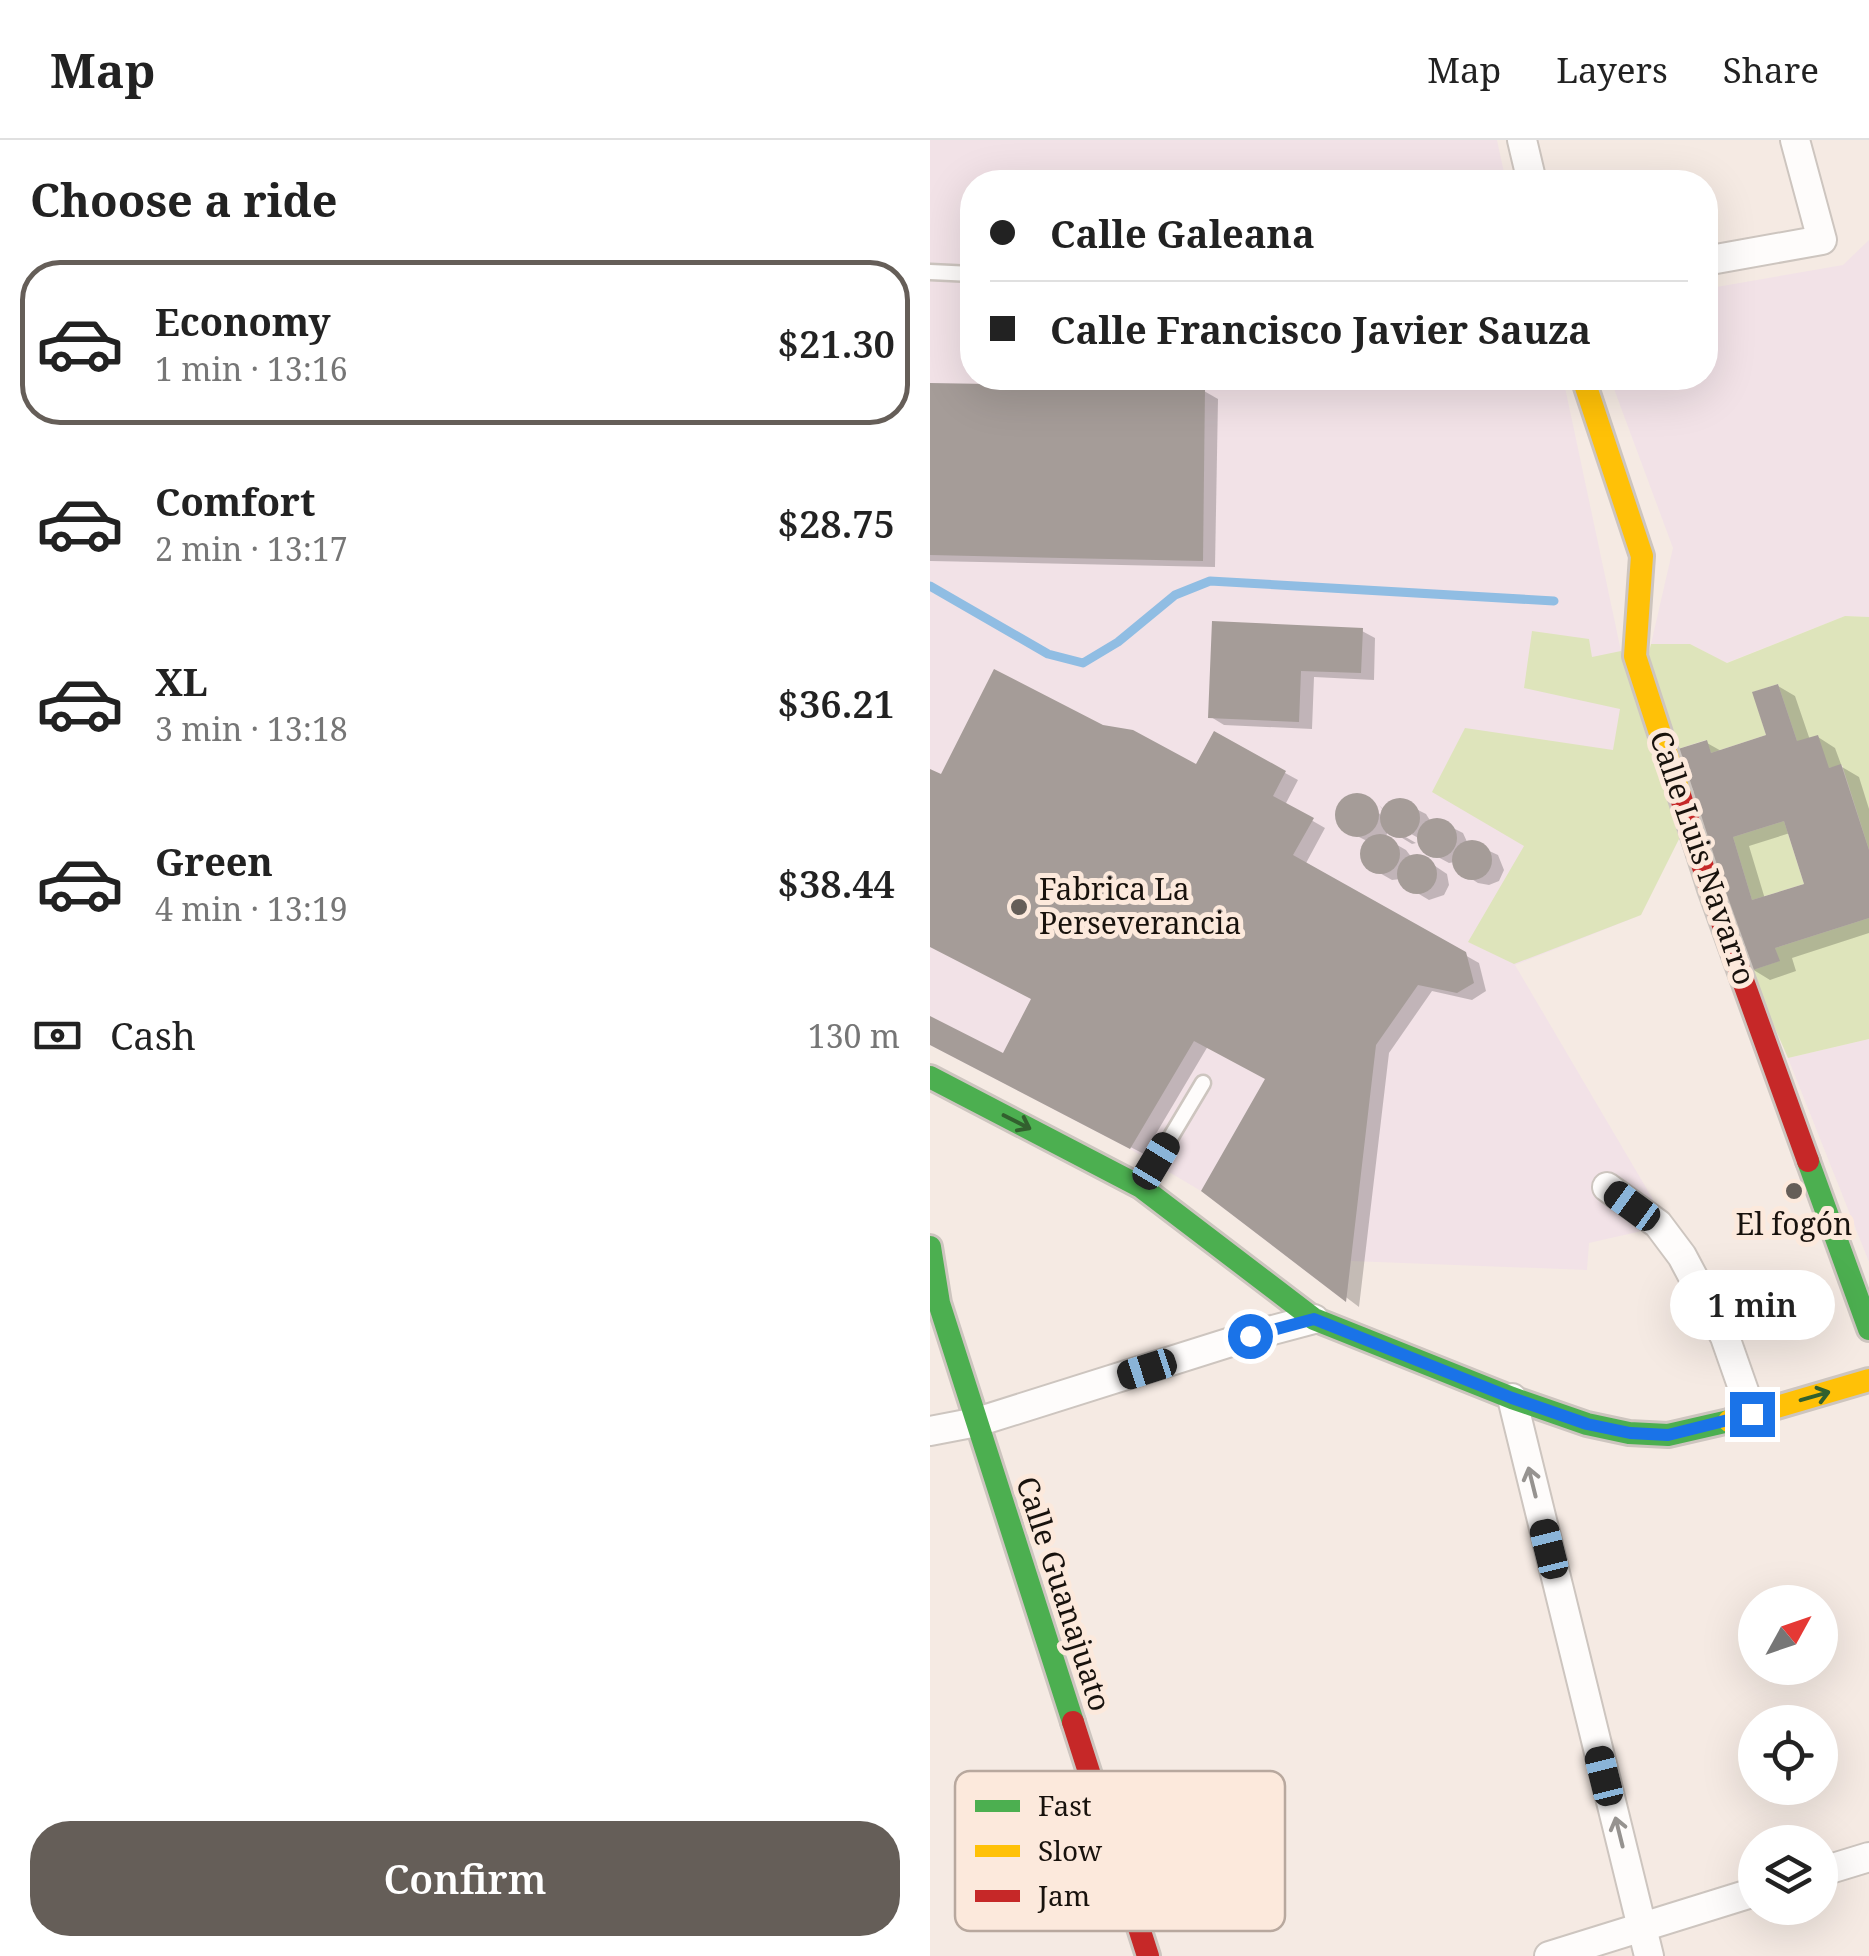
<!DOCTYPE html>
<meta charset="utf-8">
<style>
body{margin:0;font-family:"Noto Serif",serif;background:#f6f6f6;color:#222;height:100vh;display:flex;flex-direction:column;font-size:38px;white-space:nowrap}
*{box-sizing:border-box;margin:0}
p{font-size:32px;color:#767676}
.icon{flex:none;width:55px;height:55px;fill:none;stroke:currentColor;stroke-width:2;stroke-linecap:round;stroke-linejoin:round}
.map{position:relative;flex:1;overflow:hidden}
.sheet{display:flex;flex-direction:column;background:#fff;width:930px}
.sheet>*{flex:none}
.banner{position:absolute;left:30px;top:30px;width:758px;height:220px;border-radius:40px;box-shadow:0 10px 40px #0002;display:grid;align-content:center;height:220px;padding:0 30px;background:#fff}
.needle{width:65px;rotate:50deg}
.controls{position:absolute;left:808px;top:1445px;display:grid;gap:20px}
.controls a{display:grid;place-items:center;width:100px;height:100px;border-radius:50%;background:#fff;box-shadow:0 10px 40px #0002;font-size:50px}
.end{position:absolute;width:45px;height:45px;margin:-22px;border:12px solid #1a73e8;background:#fff;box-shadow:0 0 0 5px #fff}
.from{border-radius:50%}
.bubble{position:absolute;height:70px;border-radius:35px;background:#fff;box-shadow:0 10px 40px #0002;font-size:32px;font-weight:600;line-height:70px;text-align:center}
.car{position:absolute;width:30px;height:60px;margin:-30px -15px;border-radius:12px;box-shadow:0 0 8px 2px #0007;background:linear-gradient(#222 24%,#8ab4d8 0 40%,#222 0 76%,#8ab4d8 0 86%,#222 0)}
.banner b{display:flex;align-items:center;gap:35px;height:95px;font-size:38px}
.banner b+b{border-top:2px solid #e0e0e0}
.banner i{width:25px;height:25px;background:#222}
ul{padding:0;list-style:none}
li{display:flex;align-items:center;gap:30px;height:165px;margin:0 20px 15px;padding:0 10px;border:5px solid transparent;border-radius:40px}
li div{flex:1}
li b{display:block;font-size:38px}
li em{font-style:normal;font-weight:600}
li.on{border-color:#655e58}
li>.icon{width:90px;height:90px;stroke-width:1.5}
h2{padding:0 30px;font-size:45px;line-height:120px}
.pay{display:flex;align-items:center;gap:25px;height:110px;padding:0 30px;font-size:38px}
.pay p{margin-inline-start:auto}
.action{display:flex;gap:20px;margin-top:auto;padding:20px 30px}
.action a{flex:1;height:115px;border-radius:40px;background:#655e58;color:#fff;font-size:40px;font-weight:600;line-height:115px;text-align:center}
header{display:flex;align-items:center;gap:60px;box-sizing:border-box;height:140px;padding:0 50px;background:#fff;border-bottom:2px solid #e0e0e0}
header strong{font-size:48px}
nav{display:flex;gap:55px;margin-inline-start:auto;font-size:35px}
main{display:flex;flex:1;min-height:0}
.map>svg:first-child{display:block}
.industrial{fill:#f2e2e7}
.green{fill:#dee4bb}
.shadow{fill:#0003;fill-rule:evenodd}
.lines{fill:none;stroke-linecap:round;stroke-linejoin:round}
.stream{stroke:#90bde3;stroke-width:9}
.building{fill:#a59c98;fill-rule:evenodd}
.lane-casing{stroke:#cdc5bf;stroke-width:19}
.street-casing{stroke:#cdc5bf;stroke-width:32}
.fast-casing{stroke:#cdc5bf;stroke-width:28}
.slow-casing{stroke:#cdc5bf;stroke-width:28}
.jam-casing{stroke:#cdc5bf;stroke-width:28}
.lane{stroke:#fefcfb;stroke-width:14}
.street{stroke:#fefcfb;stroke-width:28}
.fast{stroke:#4caf50;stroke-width:22}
.slow{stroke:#ffc107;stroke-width:22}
.jam{stroke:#c62828;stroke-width:22}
.oneway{stroke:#32602e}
.oneway2{stroke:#969390}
.route{stroke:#1a73e8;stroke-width:12}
.poi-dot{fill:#655e58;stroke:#fce9dc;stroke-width:4}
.labels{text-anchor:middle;stroke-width:10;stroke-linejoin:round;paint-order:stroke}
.street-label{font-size:30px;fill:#18120d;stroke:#fce9dc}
.poi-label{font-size:30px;fill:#18120d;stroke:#fce9dc;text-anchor:start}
.key{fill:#fce9dc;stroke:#b8a89e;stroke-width:2.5}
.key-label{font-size:28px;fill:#18120d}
</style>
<header>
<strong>Map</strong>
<nav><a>Map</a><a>Layers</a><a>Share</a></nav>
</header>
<main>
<section class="sheet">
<h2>Choose a ride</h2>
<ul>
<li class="on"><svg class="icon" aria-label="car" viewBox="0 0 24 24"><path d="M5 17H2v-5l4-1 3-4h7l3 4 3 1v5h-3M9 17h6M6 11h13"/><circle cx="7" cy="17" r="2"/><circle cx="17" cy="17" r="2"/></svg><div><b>Economy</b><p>1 min · 13:16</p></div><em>$21.30</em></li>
<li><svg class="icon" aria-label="car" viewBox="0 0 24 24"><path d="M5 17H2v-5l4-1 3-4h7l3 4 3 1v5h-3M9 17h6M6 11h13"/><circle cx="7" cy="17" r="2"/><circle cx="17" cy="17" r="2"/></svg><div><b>Comfort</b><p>2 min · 13:17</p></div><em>$28.75</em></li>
<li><svg class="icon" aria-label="car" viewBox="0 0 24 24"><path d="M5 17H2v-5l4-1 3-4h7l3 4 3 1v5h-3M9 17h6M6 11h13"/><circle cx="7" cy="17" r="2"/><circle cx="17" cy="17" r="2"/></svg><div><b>XL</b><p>3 min · 13:18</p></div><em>$36.21</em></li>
<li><svg class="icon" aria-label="car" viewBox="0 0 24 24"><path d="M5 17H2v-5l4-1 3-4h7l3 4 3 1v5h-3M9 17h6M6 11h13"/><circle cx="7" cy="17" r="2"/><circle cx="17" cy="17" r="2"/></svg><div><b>Green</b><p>4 min · 13:19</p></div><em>$38.44</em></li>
</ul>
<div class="pay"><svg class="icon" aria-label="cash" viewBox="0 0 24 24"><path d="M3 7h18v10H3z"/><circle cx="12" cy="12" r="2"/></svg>Cash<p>130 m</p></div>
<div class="action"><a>Confirm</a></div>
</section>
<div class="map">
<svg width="939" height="1816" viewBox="0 0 939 1816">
<rect width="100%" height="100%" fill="#f5eae3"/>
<g class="industrial">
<polygon points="0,0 567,0 576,42 42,42 42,238 633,238 691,511 711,775 585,825 738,1085 659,1103 657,1130 421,1121 416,1162 271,1051 200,1009 0,905"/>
<polygon points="939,100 939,477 915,476 796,523 760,504 721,504 743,408 680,238 775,238 775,149 913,125"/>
<polygon points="939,899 939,1122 858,918"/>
</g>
<g class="green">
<polygon points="915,476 939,477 939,710 912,625 899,628 867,601 848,544 823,552 836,595 781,613 776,600 748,609 717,520 721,504 760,504 797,523"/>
<polygon points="602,491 659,499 662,517 691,511 753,691 711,775 584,824 538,802 594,706 502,652 535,588 683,610 690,569 594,548"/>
<polygon points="854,681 874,744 822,760 803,697"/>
<polygon points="939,778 939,899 858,918 820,831 849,821 845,808"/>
</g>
<g class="shadow">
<polygon points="0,245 274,251 288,259 285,427 0,421"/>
<polygon points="432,491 445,498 444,540 384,537 382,589 294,585 281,577"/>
<path d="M848,546L865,556L880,600L888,597L905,608L912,627L929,637L939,669V793L862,818L866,831L840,840L822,829L777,603L793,612L839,597ZM860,693L877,746L835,759L819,706Z"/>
<polygon points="173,587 267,628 285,595 368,640 355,665 395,688 375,725 549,823 556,851 542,860 502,851 459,913 429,1167 274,1050 338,938 278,906 214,1014 0,904 0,878 74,916 104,858 0,805 0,631 12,637"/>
<polygon points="424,656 440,660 438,660 453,678 457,675 449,665 454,670 460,664 470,661 496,674 501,682 507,680 533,693 538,704 542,703 568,715 574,730 569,741 559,745 548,743 529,731 525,722 519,723 493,709 490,699 469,687 467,692 486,703 482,704 459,690 455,698 476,710 482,718 493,718 517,734 519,745 514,755 499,760 474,745 471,739 462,740 448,732 437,725 433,715 437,701 417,691 409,680 409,667 412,662"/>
</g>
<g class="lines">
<polyline class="stream" points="0,446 118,514 153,523 188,502 245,455 280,441 624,461"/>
</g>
<g class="building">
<polygon points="0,243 275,248 273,421 0,415"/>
<polygon points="282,481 433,488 431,533 371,531 369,582 278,578"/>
<polygon points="64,529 173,585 203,590 266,624 284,591 356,631 343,656 384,678 363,715 536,812 544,843 527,853 488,845 446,905 416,1162 271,1051 335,939 264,901 200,1009 0,905 0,876 73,913 101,859 0,807 0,629 11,634"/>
<path d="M848,544L867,601L888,595L899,628L911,624L939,710V778L845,808L850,821L820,831L748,609L777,600L781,613L836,595L822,552ZM854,681L874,744L822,760L803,697Z"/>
<circle cx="427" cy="675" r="22"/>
<circle cx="470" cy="678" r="20"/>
<circle cx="507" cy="698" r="20"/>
<circle cx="450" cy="714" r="20"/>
<circle cx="542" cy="720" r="20"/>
<circle cx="487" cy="734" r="20"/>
</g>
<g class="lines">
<g class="lane-casing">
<g id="lane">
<polyline points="0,132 42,134"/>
<polyline points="212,1045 273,943"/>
</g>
</g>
<g class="street-casing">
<g id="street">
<polyline points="592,0 602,42"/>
<polyline points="775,121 892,100 865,0"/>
<polyline points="677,1047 728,1084 752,1116 795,1197 822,1274"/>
<polyline points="582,1258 719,1816"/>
<polyline points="0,1291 47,1282 320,1196 384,1179"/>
<polyline points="890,1732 939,1717"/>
<polyline points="619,1816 825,1752"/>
</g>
</g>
<g class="fast-casing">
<g id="fast">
<polyline points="0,937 211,1047 384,1179 582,1258 657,1284 699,1293 738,1295 799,1281"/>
<polyline points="878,1021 939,1189"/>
<polyline points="0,1107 9,1163 143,1582"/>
</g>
</g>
<g class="slow-casing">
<g id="slow">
<polyline points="653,238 712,416 705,516 750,655"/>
<polyline points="799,1281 939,1240"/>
</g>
</g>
<g class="jam-casing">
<g id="jam">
<polyline points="750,655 780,749 878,1021"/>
<polyline points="143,1582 218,1816"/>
</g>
</g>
<use href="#lane" class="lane"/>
<use href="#street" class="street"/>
<use href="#fast" class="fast"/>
<use href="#slow" class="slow"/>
<use href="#jam" class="jam"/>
</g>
<defs><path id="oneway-shaft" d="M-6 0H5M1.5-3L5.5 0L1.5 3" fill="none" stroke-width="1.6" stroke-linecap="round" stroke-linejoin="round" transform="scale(2.5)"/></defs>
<g class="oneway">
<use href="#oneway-shaft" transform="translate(87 982) rotate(27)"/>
<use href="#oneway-shaft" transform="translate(885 1256) rotate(-16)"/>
</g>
<g class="oneway2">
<use href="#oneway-shaft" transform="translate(602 1342) rotate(-104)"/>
<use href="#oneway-shaft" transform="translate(689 1692) rotate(-104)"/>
</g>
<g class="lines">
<polyline class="route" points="320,1196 384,1179 582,1258 657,1284 700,1293 738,1295 822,1274"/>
</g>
<g class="poi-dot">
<circle cx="89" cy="767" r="10"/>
<circle cx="864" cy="1051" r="10"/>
</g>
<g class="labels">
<g class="street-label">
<text transform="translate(772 718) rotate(71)" y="10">Calle Luis Navarro</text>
<text transform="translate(133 1454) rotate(72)" y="10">Calle Guanajuato</text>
</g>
<g class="poi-label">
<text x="109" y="760">Fabrica La<tspan x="109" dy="34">Perseverancia</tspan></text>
<text x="864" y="1095" text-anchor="middle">El fogón</text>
</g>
</g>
<rect x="25" y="1631" width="330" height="160" rx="15" class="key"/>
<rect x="45" y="1660" width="45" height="12" fill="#4caf50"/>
<rect x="45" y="1705" width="45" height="12" fill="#ffc107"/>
<rect x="45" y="1750" width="45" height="12" fill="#c62828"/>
<g class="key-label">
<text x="108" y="1676">Fast</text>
<text x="108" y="1721">Slow</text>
<text x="108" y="1766">Jam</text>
</g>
</svg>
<div class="controls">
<a><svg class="needle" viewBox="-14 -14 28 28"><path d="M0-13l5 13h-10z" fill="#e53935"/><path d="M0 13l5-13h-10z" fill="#767676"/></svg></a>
<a><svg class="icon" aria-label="locate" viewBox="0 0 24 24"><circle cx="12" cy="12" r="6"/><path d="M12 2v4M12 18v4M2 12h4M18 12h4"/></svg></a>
<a><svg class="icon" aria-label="layers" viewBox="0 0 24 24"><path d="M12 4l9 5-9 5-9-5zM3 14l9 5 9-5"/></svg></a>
</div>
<i class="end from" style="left:320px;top:1196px"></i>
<i class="end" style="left:822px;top:1274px"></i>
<div class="bubble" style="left:740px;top:1130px;width:165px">1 min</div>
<i class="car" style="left:226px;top:1021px;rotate:31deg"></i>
<i class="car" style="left:702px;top:1066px;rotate:306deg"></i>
<i class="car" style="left:217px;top:1229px;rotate:252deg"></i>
<i class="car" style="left:619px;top:1409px;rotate:346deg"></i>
<i class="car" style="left:674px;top:1636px;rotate:346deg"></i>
<div class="banner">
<b><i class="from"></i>Calle Galeana</b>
<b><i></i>Calle Francisco Javier Sauza</b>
</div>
</div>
</main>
